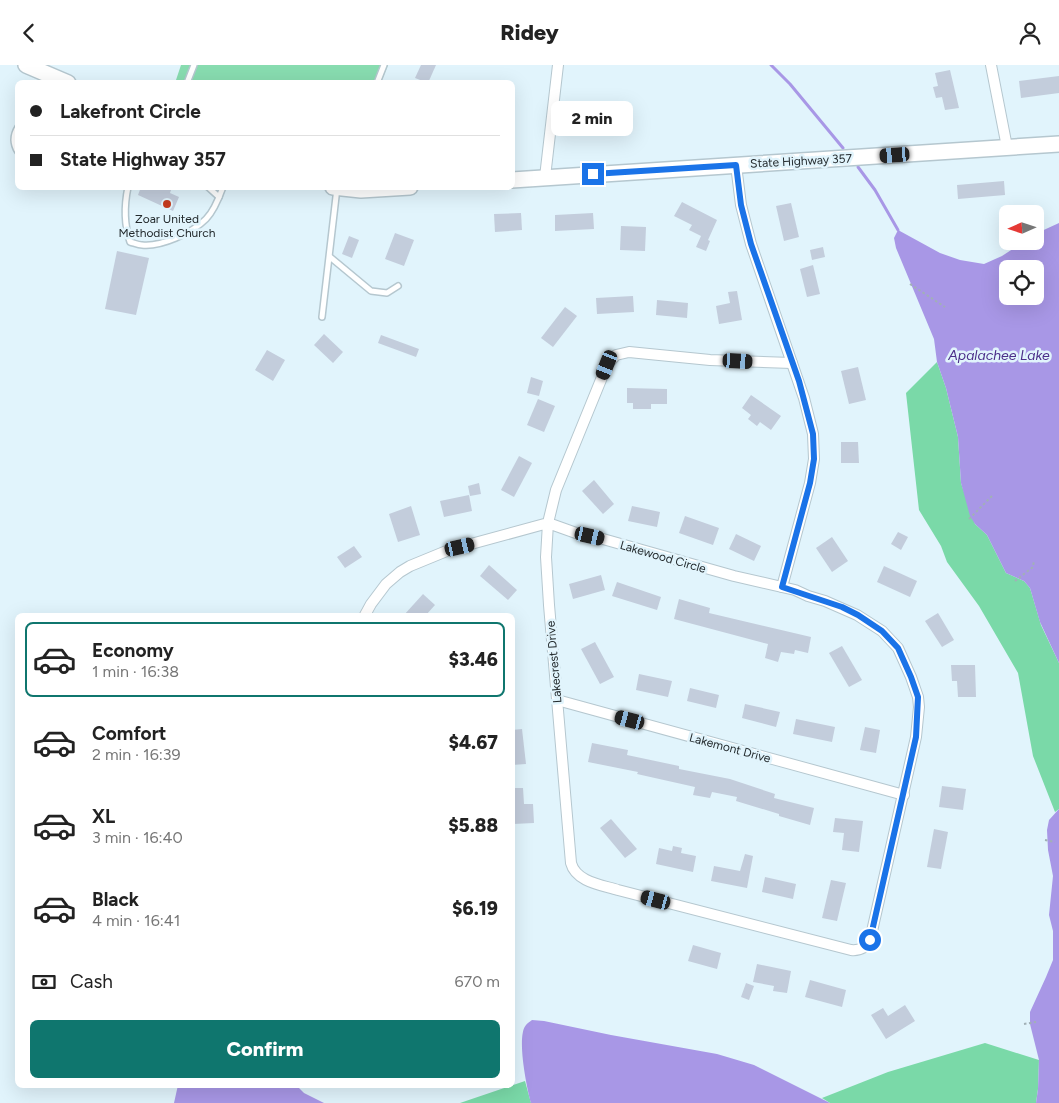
<!DOCTYPE html>
<meta charset="utf-8">
<style>
body{margin:0;font-family:Figtree,sans-serif;background:#f2f2f2;color:#222;height:100vh;display:flex;flex-direction:column;font-size:19px;white-space:nowrap}
*{box-sizing:border-box;margin:0}
p{font-size:16px;color:#767676}
.icon{flex:none;width:28px;height:28px;fill:none;stroke:currentColor;stroke-width:2;stroke-linecap:round;stroke-linejoin:round}
.map{position:relative;flex:1;overflow:hidden}
.sheet{position:absolute;left:15px;top:548px;width:500px;height:475px;display:flex;flex-direction:column;background:#fff;border-radius:8px;box-shadow:0 5px 20px #0002}
.sheet>*{flex:none}
.hud{position:absolute;left:15px;top:15px;width:500px;height:110px;border-radius:8px;box-shadow:0 5px 20px #0002;display:grid;align-content:center;height:110px;padding:0 15px;background:#fff}
.needle{width:32px;rotate:267deg}
.buttons{position:absolute;left:999px;top:140px;display:grid;gap:10px}
.buttons a{display:grid;place-items:center;width:45px;height:45px;border-radius:8px;background:#fff;box-shadow:0 5px 20px #0002;font-size:25px}
.end{position:absolute;width:22px;height:22px;margin:-11px;border:6px solid #1a73e8;background:#fff;box-shadow:0 0 0 2px #fff}
.from{border-radius:50%}
.bubble{position:absolute;height:35px;border-radius:8px;background:#fff;box-shadow:0 5px 20px #0002;font-size:16px;font-weight:800;line-height:35px;text-align:center}
.car{position:absolute;width:15px;height:30px;margin:-15px -8px;border-radius:6px;box-shadow:0 0 4px 1px #0007;background:linear-gradient(#222 24%,#8ab4d8 0 40%,#222 0 76%,#8ab4d8 0 86%,#222 0)}
.hud b{display:flex;align-items:center;gap:18px;height:48px;font-size:19px}
.hud b+b{border-top:1px solid #e0e0e0}
.hud i{width:12px;height:12px;background:#222}
ul{padding:9px 0 0;list-style:none}
li{display:flex;align-items:center;gap:15px;height:75px;margin:0 10px 8px;padding:0 5px;border:2px solid transparent;border-radius:8px}
li div{flex:1}
li b{display:block;font-size:19px}
li em{font-style:normal;font-weight:800}
li.current{border-color:#0f766e}
li>.icon{width:45px;height:45px;stroke-width:1.5}
.pay{display:flex;align-items:center;gap:12px;height:55px;padding:0 15px;font-size:19px}
.pay p{margin-inline-start:auto}
.button{display:flex;gap:10px;margin-top:auto;padding:10px 15px}
.button a{flex:1;height:58px;border-radius:8px;background:#0f766e;color:#fff;font-size:20px;font-weight:800;line-height:58px;text-align:center}
header{display:flex;justify-content:space-between;align-items:center;height:65px;padding:0 15px;background:#fff;font-size:22px;font-weight:800}
.map>svg:first-child{display:block}
.green{fill:#88dcb0}
.forest{fill:#7ad9a8}
.water{fill:#a897e6;fill-rule:evenodd}
.lines{fill:none;stroke-linecap:round;stroke-linejoin:round}
.stream{stroke:#a897e6;stroke-width:3}
.building{fill:#c3cddc}
.lane-casing{stroke:#b5c7cf;stroke-width:8}
.street-casing{stroke:#b5c7cf;stroke-width:12}
.secondary-casing{stroke:#b5c7cf;stroke-width:18}
.path{stroke:#a1b0b6;stroke-width:2;stroke-dasharray:2.5 2.5;stroke-linecap:butt}
.lane{stroke:#fff;stroke-width:5}
.street{stroke:#fff;stroke-width:10}
.secondary{stroke:#fff;stroke-width:15}
.route{stroke:#1a73e8;stroke-width:6}
.poi-dot{fill:#c43a1d;stroke:#e1f4fc;stroke-width:2}
.labels{text-anchor:middle;stroke-width:5;stroke-linejoin:round;paint-order:stroke}
.street-label{font-size:12px;fill:#232a2d;stroke:#e1f4fc}
.poi-label{font-size:12px;fill:#232a2d;stroke:#e1f4fc}
.water-label{font-size:14px;font-style:italic;fill:#4b2e89;stroke:#e1f4fc}
</style>
<header><svg class="icon" aria-label="back" viewBox="0 0 24 24"><path d="M15 5l-7 7 7 7"/></svg>Ridey<svg class="icon" aria-label="person" viewBox="0 0 24 24"><circle cx="12" cy="8" r="4"/><path d="M4 21q1-7 8-7t8 7"/></svg></header>
<div class="map">
<svg width="1059" height="1038" viewBox="0 0 1059 1038">
<rect width="100%" height="100%" fill="#e1f4fc"/>
<polygon class="green" points="181,0 388,0 381,17 175,18"/>
<g class="forest">
<polygon points="937,297 946,323 958,372 961,418 975,459 987,470 1006,508 1024,516 1030,523 1041,560 1059,598 1059,744 1055,747 1033,691 1018,608 979,541 947,497 941,481 919,445 906,328"/>
<polygon points="985,978 1039,995 1038,1024 1036,1038 830,1038 822,1033 888,1007"/>
<polygon points="525,1016 531,1038 460,1038"/>
</g>
<g class="water">
<path d="M1059,158V598L1040,557L1030,523L1024,516L1006,508L987,470L975,459L970,451L961,418L958,372L946,323L937,297L934,274L896,183L894,173L898,165L940,188L960,195L984,199L1002,191L1025,176H1035V169ZM1008,204H1035V231H1008Z"/>
<polygon points="1059,744 1059,1038 1036,1038 1038,1024 1039,995 1030,959 1030,947 1046,912 1053,895 1053,866 1049,850 1053,811 1048,785 1047,765 1049,755"/>
<path d="M532,955L544,956L611,970L717,989L754,1000L830,1038H531C527,1024 516,971 526,960C527,958 530,957 532,955Z"/>
<polygon points="178,1020 296,1020 304,1028 324,1038 174,1038"/>
</g>
<g class="lines">
<g class="stream">
<polyline points="771,0 790,19 843,83"/>
<polyline points="858,102 875,125 898,165"/>
</g>
</g>
<g class="building">
<polygon points="421,0 436,0 428,18 415,13"/>
<polygon points="950,5 959,43 945,45 942,32 936,33 933,22 938,21 935,8"/>
<polygon points="1059,11 1059,28 1021,33 1019,16"/>
<polygon points="571,39 607,42 605,71 581,69 582,52 570,51"/>
<polygon points="1004,116 1005,130 958,134 957,120"/>
<polygon points="141,122 172,122 170,128 179,132 173,146 138,130"/>
<polygon points="682,137 717,155 708,175 710,176 706,186 696,182 701,171 689,165 692,160 674,151"/>
<polygon points="791,138 799,172 784,176 776,141"/>
<polygon points="521,148 522,165 495,167 494,149"/>
<polygon points="593,148 594,164 555,166 555,150"/>
<polygon points="621,161 646,162 645,186 620,185"/>
<polygon points="395,168 414,175 404,201 385,194"/>
<polygon points="349,171 359,175 352,193 342,189"/>
<polygon points="823,182 825,192 812,195 810,185"/>
<polygon points="117,186 149,193 136,250 105,244"/>
<polygon points="813,200 820,229 807,232 800,204"/>
<polygon points="737,226 742,255 719,259 716,241 730,238 728,227"/>
<polygon points="633,231 634,247 597,249 596,233"/>
<polygon points="657,235 688,238 687,253 656,250"/>
<polygon points="565,242 577,251 553,282 541,273"/>
<polygon points="324,269 343,287 333,298 314,280"/>
<polygon points="381,270 419,284 416,292 378,278"/>
<polygon points="267,285 285,295 273,316 255,305"/>
<polygon points="858,302 866,335 849,339 841,306"/>
<polygon points="531,312 543,316 539,331 527,328"/>
<polygon points="627,323 667,324 667,339 651,339 651,344 633,344 633,338 627,338"/>
<polygon points="751,330 781,351 771,365 760,357 757,361 748,354 751,350 742,343"/>
<polygon points="538,334 555,341 544,367 527,360"/>
<polygon points="841,377 858,377 859,398 841,398"/>
<polygon points="519,391 532,398 514,432 501,425"/>
<polygon points="594,415 614,439 603,449 582,426"/>
<polygon points="479,418 481,429 470,431 468,421"/>
<polygon points="469,430 472,446 444,452 440,436"/>
<polygon points="411,441 420,470 398,477 389,449"/>
<polygon points="632,441 660,447 657,462 628,456"/>
<polygon points="685,451 719,463 713,480 679,468"/>
<polygon points="898,467 908,472 901,485 891,479"/>
<polygon points="736,469 761,481 754,496 729,484"/>
<polygon points="832,472 848,496 832,507 816,483"/>
<polygon points="354,481 362,492 345,503 337,492"/>
<polygon points="489,500 517,525 508,535 480,511"/>
<polygon points="884,501 917,516 910,532 877,517"/>
<polygon points="601,510 605,525 573,534 569,519"/>
<polygon points="617,517 661,532 657,545 612,531"/>
<polygon points="423,529 435,540 426,550 404,550"/>
<polygon points="679,534 710,543 709,548 811,572 808,588 795,585 794,589 781,587 778,597 765,593 768,579 674,554"/>
<polygon points="938,548 954,575 942,582 925,556"/>
<polygon points="595,577 614,612 600,619 581,584"/>
<polygon points="842,581 862,615 849,622 829,588"/>
<polygon points="951,600 975,600 976,632 958,632 957,616 952,616"/>
<polygon points="639,609 672,616 668,632 636,625"/>
<polygon points="690,623 719,630 716,643 687,636"/>
<polygon points="745,639 780,647 776,662 742,653"/>
<polygon points="796,654 835,662 832,677 793,669"/>
<polygon points="865,662 880,665 876,688 860,685"/>
<polygon points="522,664 526,699 512,700 512,665"/>
<polygon points="592,678 628,685 627,690 679,701 679,704 730,714 775,729 774,733 814,743 810,760 779,751 779,749 736,736 737,732 712,727 710,733 693,730 695,722 637,709 638,707 588,697"/>
<polygon points="942,721 966,724 963,745 939,742"/>
<polygon points="512,723 523,723 524,739 533,739 534,758 513,759"/>
<polygon points="835,753 863,756 859,787 842,785 844,768 833,767"/>
<polygon points="611,754 637,784 625,793 600,763"/>
<polygon points="934,764 948,767 941,804 927,802"/>
<polygon points="673,781 682,783 681,788 696,791 693,807 656,799 659,783 672,786"/>
<polygon points="745,789 753,791 747,823 711,816 714,801 740,806"/>
<polygon points="765,812 796,819 793,834 762,827"/>
<polygon points="831,815 846,818 837,856 822,853"/>
<polygon points="693,880 721,888 717,904 688,896"/>
<polygon points="757,899 791,906 787,928 773,926 774,921 753,917"/>
<polygon points="810,915 846,925 842,942 805,932"/>
<polygon points="746,918 754,921 749,935 741,932"/>
<polygon points="905,940 915,956 886,974 871,950 883,943 888,951"/>
</g>
<g class="lines">
<g class="lane-casing">
<g id="lane">
<polyline points="187,18 194,0"/>
<polyline points="377,18 384,0"/>
<path d="M18,62C13,70 13,79 18,87"/>
<path d="M128,122C124,141 124,159 130,177C134,178 138,180 142,180C161,182 192,168 206,154C214,146 219,133 223,122"/>
<polyline points="208,122 219,132"/>
<polyline points="330,192 371,226 387,228 398,221"/>
<polyline points="322,252 337,123"/>
</g>
</g>
<g class="street-casing">
<g id="street">
<polyline points="991,0 1007,82"/>
<polyline points="736,100 741,140 751,179 804,333 813,369 814,394 810,418 782,522"/>
<polyline points="545,112 558,0"/>
<path d="M365,550L371,539L386,519L400,507L410,501L449,485L548,458L576,468L603,474L734,511L795,525L808,531L825,536L857,550L882,566L898,583L911,612L918,632L919,642L916,672L870,875C866,882 860,886 851,885L618,825C602,820 576,817 571,798L549,540L546,492L548,458L556,425L607,300L616,290L629,287L710,295L792,298"/>
<polyline points="557,635 904,730"/>
</g>
</g>
<g class="secondary-casing">
<g id="secondary">
<polyline points="26,0 68,18"/>
<polyline points="512,115 1059,79"/>
<polyline points="333,122 361,125 410,122"/>
</g>
</g>
<g class="path">
<polyline points="910,219 945,242"/>
<polyline points="969,454 993,430"/>
<polyline points="1015,516 1033,502 1034,495"/>
<polyline points="1045,775 1055,777"/>
<polyline points="1024,959 1036,957"/>
</g>
<use href="#lane" class="lane"/>
<use href="#street" class="street"/>
<use href="#secondary" class="secondary"/>
</g>
<g class="lines">
<polyline class="route" points="593,109 736,100 741,140 751,179 799,316 813,369 814,394 810,418 782,522 842,542 858,550 882,566 898,583 911,612 918,632 916,672 870,875"/>
</g>
<circle class="poi-dot" cx="167" cy="139" r="5"/>
<g class="labels">
<g class="street-label">
<text transform="translate(801 96) rotate(-3)" y="4">State Highway 357</text>
<text transform="translate(663 492) rotate(16)" y="4">Lakewood Circle</text>
<text transform="translate(554 597) rotate(-95)" y="4">Lakecrest Drive</text>
<text transform="translate(730 683) rotate(15)" y="4">Lakemont Drive</text>
</g>
<g class="poi-label">
<text x="167" y="158">Zoar United<tspan x="167" dy="14">Methodist Church</tspan></text>
</g>
<g class="water-label">
<text x="999" y="295">Apalachee Lake</text>
</g>
</g>
</svg>
<div class="buttons">
<a><svg class="needle" viewBox="-14 -14 28 28"><path d="M0-13l5 13h-10z" fill="#e53935"/><path d="M0 13l5-13h-10z" fill="#767676"/></svg></a>
<a><svg class="icon" aria-label="locate" viewBox="0 0 24 24"><circle cx="12" cy="12" r="6"/><path d="M12 2v4M12 18v4M2 12h4M18 12h4"/></svg></a>
</div>
<i class="end from" style="left:870px;top:875px"></i>
<i class="end" style="left:593px;top:109px"></i>
<div class="bubble" style="left:551px;top:36px;width:82px">2 min</div>
<i class="car" style="left:895px;top:90px;rotate:266deg"></i>
<i class="car" style="left:738px;top:296px;rotate:93deg"></i>
<i class="car" style="left:607px;top:300px;rotate:202deg"></i>
<i class="car" style="left:590px;top:471px;rotate:103deg"></i>
<i class="car" style="left:460px;top:482px;rotate:77deg"></i>
<i class="car" style="left:630px;top:655px;rotate:285deg"></i>
<i class="car" style="left:656px;top:835px;rotate:285deg"></i>
<div class="hud">
<b><i class="from"></i>Lakefront Circle</b>
<b><i></i>State Highway 357</b>
</div>
<section class="sheet">
<ul>
<li class="current"><svg class="icon" aria-label="car" viewBox="0 0 24 24"><path d="M5 17H2v-5l4-1 3-4h7l3 4 3 1v5h-3M9 17h6M6 11h13"/><circle cx="7" cy="17" r="2"/><circle cx="17" cy="17" r="2"/></svg><div><b>Economy</b><p>1 min · 16:38</p></div><em>$3.46</em></li>
<li><svg class="icon" aria-label="car" viewBox="0 0 24 24"><path d="M5 17H2v-5l4-1 3-4h7l3 4 3 1v5h-3M9 17h6M6 11h13"/><circle cx="7" cy="17" r="2"/><circle cx="17" cy="17" r="2"/></svg><div><b>Comfort</b><p>2 min · 16:39</p></div><em>$4.67</em></li>
<li><svg class="icon" aria-label="car" viewBox="0 0 24 24"><path d="M5 17H2v-5l4-1 3-4h7l3 4 3 1v5h-3M9 17h6M6 11h13"/><circle cx="7" cy="17" r="2"/><circle cx="17" cy="17" r="2"/></svg><div><b>XL</b><p>3 min · 16:40</p></div><em>$5.88</em></li>
<li><svg class="icon" aria-label="car" viewBox="0 0 24 24"><path d="M5 17H2v-5l4-1 3-4h7l3 4 3 1v5h-3M9 17h6M6 11h13"/><circle cx="7" cy="17" r="2"/><circle cx="17" cy="17" r="2"/></svg><div><b>Black</b><p>4 min · 16:41</p></div><em>$6.19</em></li>
</ul>
<div class="pay"><svg class="icon" aria-label="cash" viewBox="0 0 24 24"><path d="M3 7h18v10H3z"/><circle cx="12" cy="12" r="2"/></svg>Cash<p>670 m</p></div>
<div class="button"><a>Confirm</a></div>
</section>
</div>
